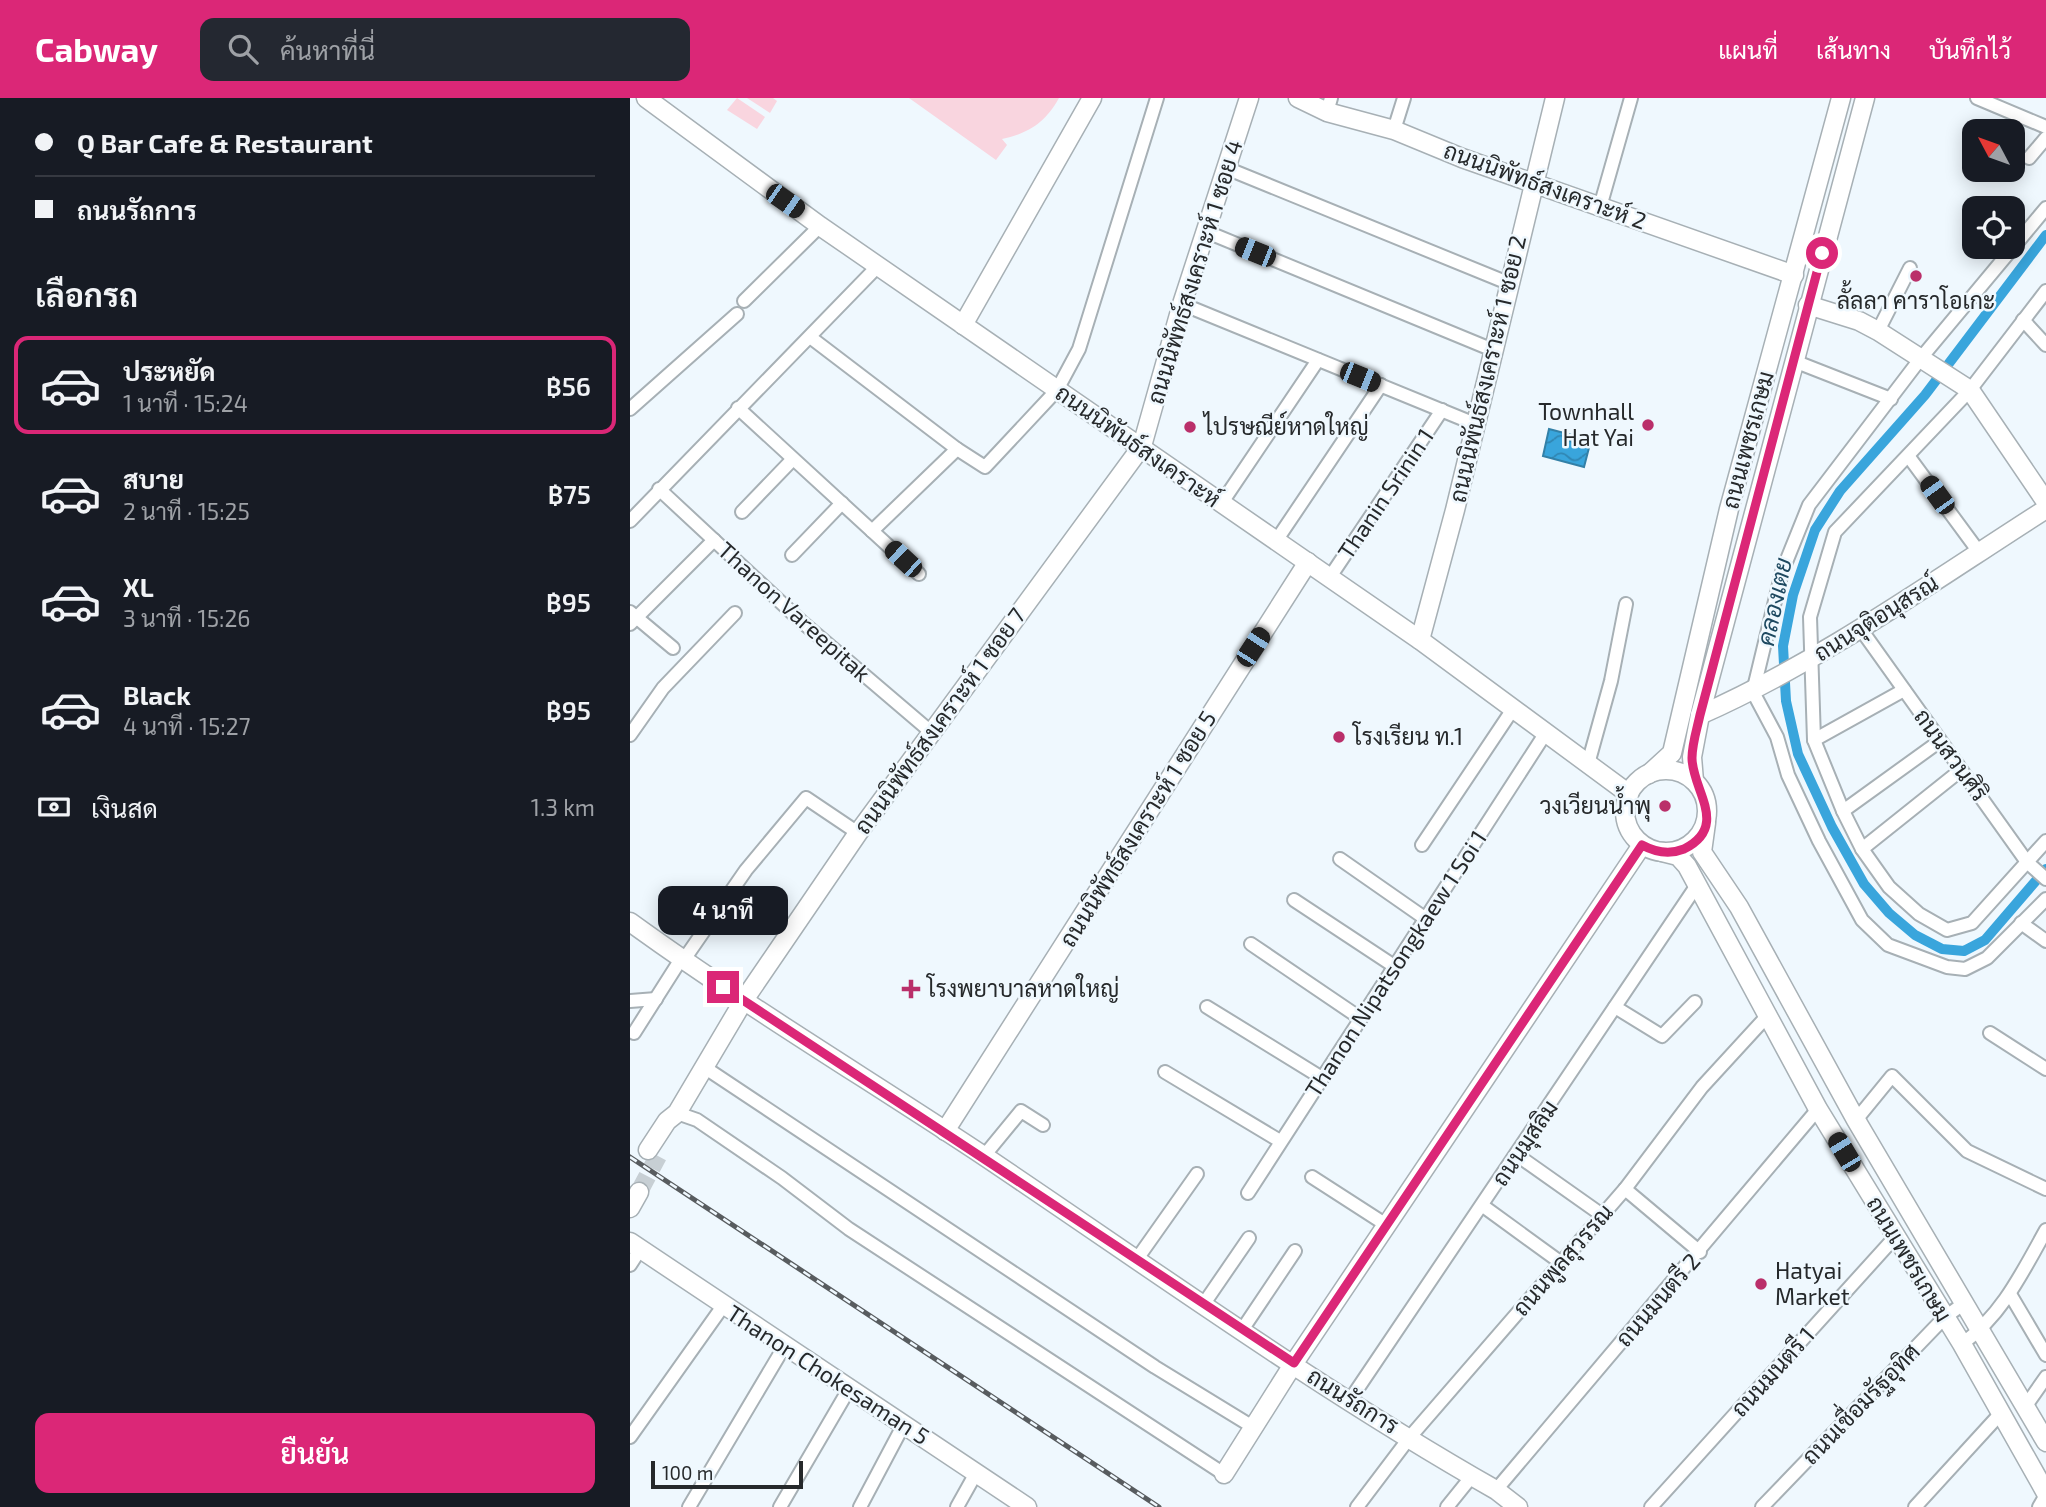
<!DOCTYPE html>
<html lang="th">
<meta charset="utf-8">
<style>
body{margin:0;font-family:"Exo 2",Sarabun,sans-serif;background:#242831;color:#f1f3f6;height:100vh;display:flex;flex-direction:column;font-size:26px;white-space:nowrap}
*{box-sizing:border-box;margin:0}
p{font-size:23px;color:#9ea1a6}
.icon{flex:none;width:38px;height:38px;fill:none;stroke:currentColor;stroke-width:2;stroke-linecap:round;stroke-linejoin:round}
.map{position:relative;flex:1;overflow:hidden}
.drawer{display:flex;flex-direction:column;background:#171b24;width:630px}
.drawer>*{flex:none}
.guide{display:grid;align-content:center;height:154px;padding:0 35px;background:#171b24}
.needle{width:46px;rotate:311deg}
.tools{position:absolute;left:1332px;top:21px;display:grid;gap:14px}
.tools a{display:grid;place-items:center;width:63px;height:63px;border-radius:14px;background:#171b24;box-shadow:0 4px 18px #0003;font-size:35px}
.scale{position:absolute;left:21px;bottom:18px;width:152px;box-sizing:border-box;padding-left:7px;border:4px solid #26292b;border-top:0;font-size:19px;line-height:24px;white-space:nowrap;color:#26292b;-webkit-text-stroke:5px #eff8fe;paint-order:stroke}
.end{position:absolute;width:32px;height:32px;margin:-16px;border:9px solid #db2777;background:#fff;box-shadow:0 0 0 4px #fff}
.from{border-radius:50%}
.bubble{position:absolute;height:49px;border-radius:14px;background:#171b24;box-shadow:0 4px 18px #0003;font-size:23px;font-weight:600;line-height:49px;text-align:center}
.car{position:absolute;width:21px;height:42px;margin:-21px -10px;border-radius:9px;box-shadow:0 0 5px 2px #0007;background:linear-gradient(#222 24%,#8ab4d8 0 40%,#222 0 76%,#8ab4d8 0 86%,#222 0)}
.guide b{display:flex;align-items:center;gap:24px;height:66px;font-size:26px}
.guide b+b{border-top:2px solid #363941}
.guide i{width:18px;height:18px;background:#f1f3f6}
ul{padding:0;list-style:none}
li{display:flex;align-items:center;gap:21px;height:98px;margin:0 14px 10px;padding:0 21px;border:4px solid transparent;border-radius:14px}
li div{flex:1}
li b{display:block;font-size:26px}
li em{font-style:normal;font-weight:600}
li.current{border-color:#db2777}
li>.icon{width:63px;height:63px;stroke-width:1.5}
h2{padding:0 35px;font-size:32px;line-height:84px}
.pay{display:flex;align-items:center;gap:18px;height:77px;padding:0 35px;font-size:26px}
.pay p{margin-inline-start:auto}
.primary-button{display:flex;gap:14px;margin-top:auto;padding:14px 35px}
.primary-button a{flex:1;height:80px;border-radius:14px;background:#db2777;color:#fff;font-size:28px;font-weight:600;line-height:80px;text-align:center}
header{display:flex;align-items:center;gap:42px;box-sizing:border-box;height:98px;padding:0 35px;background:#db2777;color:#fff}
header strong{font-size:33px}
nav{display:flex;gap:38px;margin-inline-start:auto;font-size:24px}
.search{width:490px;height:63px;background:#242831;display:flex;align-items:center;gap:18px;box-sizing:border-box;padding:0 24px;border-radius:14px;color:#9ea1a6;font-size:26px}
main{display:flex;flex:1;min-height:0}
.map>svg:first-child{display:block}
.garden{fill:#f9d5df}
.water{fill:url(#water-waves);stroke:#3380a7;stroke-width:2}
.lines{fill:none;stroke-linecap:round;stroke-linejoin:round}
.canal{stroke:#39a5dc;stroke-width:10}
.secondary-tunnel{stroke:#c7cfd4;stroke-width:18;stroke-dasharray:18 9;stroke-linecap:butt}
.street-casing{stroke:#a7b0b5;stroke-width:16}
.secondary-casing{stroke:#a7b0b5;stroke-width:21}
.street{stroke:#fff;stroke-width:12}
.secondary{stroke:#fff;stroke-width:18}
.rail-casing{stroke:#585c5f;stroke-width:5}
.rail{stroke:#eff8fe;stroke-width:2.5;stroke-dasharray:8;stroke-linecap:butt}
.route{stroke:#db2777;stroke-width:9}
.poi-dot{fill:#ba2f6a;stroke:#eff8fe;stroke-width:2.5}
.labels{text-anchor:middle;stroke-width:5;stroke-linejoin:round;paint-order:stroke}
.street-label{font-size:23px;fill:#26292b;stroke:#eff8fe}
.poi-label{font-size:23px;fill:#26292b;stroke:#eff8fe;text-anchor:start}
.water-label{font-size:24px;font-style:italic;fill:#1e4960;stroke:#eff8fe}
</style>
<header>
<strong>Cabway</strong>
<div class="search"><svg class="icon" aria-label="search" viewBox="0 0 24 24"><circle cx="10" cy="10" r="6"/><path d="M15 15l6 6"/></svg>ค้นหาที่นี่</div>
<nav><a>แผนที่</a><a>เส้นทาง</a><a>บันทึกไว้</a></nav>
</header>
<main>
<section class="drawer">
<div class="guide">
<b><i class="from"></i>Q Bar Cafe &amp; Restaurant</b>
<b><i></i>ถนนรัถการ</b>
</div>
<h2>เลือกรถ</h2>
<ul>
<li class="current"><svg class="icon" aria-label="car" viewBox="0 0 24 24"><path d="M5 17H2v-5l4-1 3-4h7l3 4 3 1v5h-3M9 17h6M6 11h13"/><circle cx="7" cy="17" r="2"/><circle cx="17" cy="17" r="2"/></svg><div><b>ประหยัด</b><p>1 นาที · 15:24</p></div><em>฿56</em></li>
<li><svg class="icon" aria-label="car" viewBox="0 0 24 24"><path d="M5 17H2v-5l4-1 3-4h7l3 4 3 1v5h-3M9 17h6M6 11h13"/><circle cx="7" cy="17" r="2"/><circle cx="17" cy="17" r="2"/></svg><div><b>สบาย</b><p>2 นาที · 15:25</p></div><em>฿75</em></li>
<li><svg class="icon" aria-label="car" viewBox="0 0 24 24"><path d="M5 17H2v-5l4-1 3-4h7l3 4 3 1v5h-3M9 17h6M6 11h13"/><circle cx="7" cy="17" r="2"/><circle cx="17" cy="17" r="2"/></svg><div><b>XL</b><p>3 นาที · 15:26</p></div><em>฿95</em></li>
<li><svg class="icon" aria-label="car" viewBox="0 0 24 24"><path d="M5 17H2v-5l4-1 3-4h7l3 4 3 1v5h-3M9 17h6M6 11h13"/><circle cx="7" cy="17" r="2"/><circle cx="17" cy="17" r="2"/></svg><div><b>Black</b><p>4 นาที · 15:27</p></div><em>฿95</em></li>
</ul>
<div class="pay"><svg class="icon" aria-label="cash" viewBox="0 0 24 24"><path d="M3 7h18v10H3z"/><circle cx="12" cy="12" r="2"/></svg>เงินสด<p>1.3 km</p></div>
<div class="primary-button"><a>ยืนยัน</a></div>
</section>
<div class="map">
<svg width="1416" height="1409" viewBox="0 0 1416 1409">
<defs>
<pattern id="water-waves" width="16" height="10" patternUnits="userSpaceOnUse" patternTransform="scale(1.75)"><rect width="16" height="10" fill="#39a5dc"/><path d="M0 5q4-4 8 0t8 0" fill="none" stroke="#3086b3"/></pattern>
</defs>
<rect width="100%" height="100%" fill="#eff8fe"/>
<g class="garden">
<polygon points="107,0 135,19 127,31 97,12"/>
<polygon points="117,0 143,0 147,3 140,15"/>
<path d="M279,0H429C415,25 399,35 372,41L377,47L366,62Z"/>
</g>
<polygon class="water" points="919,331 961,342 954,369 913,358"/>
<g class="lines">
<polyline class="canal" points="1416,137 1295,297 1210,393 1185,432 1163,497 1153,548 1156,603 1168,656 1202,729 1234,786 1259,815 1285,837 1312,851 1334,853 1355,842 1416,771"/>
<polyline class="secondary-tunnel" points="9,1094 28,1058"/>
<g class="street-casing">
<g id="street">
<polyline points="1347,0 1416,29"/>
<polyline points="697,14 701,0"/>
<polyline points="764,32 774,0"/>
<polyline points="1399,60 1416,40"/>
<polyline points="596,70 878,185"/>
<polyline points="970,109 1001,0"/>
<polyline points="1416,110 1291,260 1179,407 1152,474 1123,594 1147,639 1158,677 1189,743 1232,822 1258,847 1317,869 1335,871 1357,860 1416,801"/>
<polyline points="577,134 863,252"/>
<polyline points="1416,193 1340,292 1205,434 1180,519 1184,642 1213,713 1232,751 1259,789 1289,816 1317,832 1342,825 1416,743"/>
<polyline points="114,203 190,128"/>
<polyline points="552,206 845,326"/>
<polyline points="1393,222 1416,247"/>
<polyline points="1248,233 1280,170"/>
<polyline points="180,239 327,351 242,433"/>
<polyline points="1164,263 1261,301"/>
<polyline points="108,310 289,476"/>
<polyline points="0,311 107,216"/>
<polyline points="327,351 355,369 427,292 449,251 527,0"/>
<polyline points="1279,359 1349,454"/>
<polyline points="29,391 172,524 301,634"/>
<polyline points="591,406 688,262"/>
<polyline points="112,414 163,361"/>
<polyline points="0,423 248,168"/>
<polyline points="646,443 751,287"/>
<polyline points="162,457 212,405"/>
<polyline points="700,479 812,312"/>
<polyline points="0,514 43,550"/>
<polyline points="0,526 84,442"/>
<polyline points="1230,530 1397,764 1416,781"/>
<polyline points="0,637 33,590 105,515"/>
<polyline points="1184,642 1274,592"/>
<polyline points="958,666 981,583 996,506"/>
<polyline points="1213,713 1310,643"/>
<polyline points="792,747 883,611"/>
<polyline points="1232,751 1331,672"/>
<polyline points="710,761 796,821"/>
<polyline points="664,802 764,868"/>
<polyline points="1391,825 1416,843"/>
<polyline points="621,846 730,920"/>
<polyline points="53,863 116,772 176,700 228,735"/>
<polyline points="0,903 26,901"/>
<polyline points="577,909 692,980"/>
<polyline points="985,909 1032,938 1065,904"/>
<polyline points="4,935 51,861"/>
<polyline points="1360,935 1416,971"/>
<polyline points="74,969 525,1269 623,1329"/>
<polyline points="535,974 650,1043"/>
<polyline points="47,1015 67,1022 152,1080 219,1131 594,1376"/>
<polyline points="1226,1022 1262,978 1337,1053 1416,1091"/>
<polyline points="887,1057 972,1117"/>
<polyline points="354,1058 391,1013 413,1027"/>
<polyline points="682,1079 758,1128"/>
<polyline points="995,1091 1070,1154"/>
<polyline points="618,1095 915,636"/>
<polyline points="853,1108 930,1164"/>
<polyline points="507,1161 567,1076"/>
<polyline points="0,1167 11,1150"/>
<polyline points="1380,1196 1416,1257"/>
<polyline points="573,1207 619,1140"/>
<polyline points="612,1232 665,1153"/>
<path d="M1332,1246C1372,1217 1392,1175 1416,1132"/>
<polyline points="720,1302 1067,787"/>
<polyline points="1395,1309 1416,1279"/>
<polyline points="0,1339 93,1208"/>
<polyline points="866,1392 1188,1011"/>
<polyline points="59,1409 154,1249"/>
<polyline points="150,1409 219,1291"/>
<polyline points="230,1409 274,1326"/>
<polyline points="327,1409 346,1375"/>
<polyline points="727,1409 780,1339 995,1091 1072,989 1139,916"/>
<polyline points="817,1409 842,1378"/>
<polyline points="1021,1409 1266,1138"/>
<polyline points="1132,1409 1314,1220 1333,1206"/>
<polyline points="1285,1409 1371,1315"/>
<polyline points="1409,1409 1416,1397"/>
</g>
</g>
<g class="secondary-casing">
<g id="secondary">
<polyline points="16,0 190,128 790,542 999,696"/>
<polyline points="668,0 697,14 764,32 832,60 1164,177"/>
<polyline points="1178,207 1229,223 1248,233 1340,292 1416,404"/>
<polyline points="333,227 462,0"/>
<polyline points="790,542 825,412 925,0"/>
<path d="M1070,617C1192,563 1303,483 1416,411"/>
<circle cx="1036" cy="713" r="41"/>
<polyline points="1019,676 1042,655 1099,411 1211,0"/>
<polyline points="1064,683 1062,659 1070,617 1235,0"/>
<polyline points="1076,725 1072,754 1109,809 1226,1022 1416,1344"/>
<polyline points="1032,754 1048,758 1057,768 1188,1011 1332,1246 1416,1395"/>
<path d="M0,824C116,908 238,981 357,1060C525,1173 690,1292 866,1392L888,1409"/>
<polyline points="315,1033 678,464"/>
<polyline points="18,1052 37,1023 47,1015 114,902 228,735 512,348 552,206 619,0"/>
<polyline points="0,1110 9,1094"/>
<polyline points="0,1144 397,1409"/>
<polyline points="594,1376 664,1265 1012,747"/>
</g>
</g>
<use href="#street" class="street"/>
<use href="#secondary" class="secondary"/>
<g class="rail-casing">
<polyline id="rail" points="0,1059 529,1409"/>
</g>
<use href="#rail" class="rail"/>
</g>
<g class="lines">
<path class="route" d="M93,889L664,1265L1012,747C1025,754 1039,757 1054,751C1100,728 1062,692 1062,660C1062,646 1067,631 1070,617L1192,155"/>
</g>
<g class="poi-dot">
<circle cx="1286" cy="178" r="7"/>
<circle cx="1018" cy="327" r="7"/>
<circle cx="560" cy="329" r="7"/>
<circle cx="709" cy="639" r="7"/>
<circle cx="1035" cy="708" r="7"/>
<path d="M277.5 880.5h7v7h7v7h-7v7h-7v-7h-7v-7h7z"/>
<circle cx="1131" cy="1186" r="7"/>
</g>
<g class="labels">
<g class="street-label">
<text transform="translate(915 88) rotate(20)" y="8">ถนนนิพัทธ์สงเคราะห์ 2</text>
<text transform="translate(565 174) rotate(-73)" y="8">ถนนนิพัทธ์สงเคราะห์ 1 ซอย 4</text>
<text transform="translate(858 271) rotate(-77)" y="8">ถนนนิพันธ์สงเคราะห์ 1 ซอย 2</text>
<text transform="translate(1118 342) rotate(-75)" y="8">ถนนเพชรเกษม</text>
<text transform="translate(508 348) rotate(35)" y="8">ถนนนิพันธ์สงเคราะห์</text>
<text transform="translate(756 396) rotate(-56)" y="8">Thanin Srinin 1</text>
<text transform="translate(164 514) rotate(42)" y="8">Thanon Vareepitak</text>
<text transform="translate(1246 520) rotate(-32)" y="8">ถนนจุติอนุสรณ์</text>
<text transform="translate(310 623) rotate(-54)" y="8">ถนนนิพัทธ์สงเคราะห์ 1 ซอย 7</text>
<text transform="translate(1321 657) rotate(54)" y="8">ถนนสวนศิริ</text>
<text transform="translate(508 731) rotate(-58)" y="8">ถนนนิพัทธ์สงเคราะห์ 1 ซอย 5</text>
<text transform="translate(766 866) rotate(-57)" y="8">Thanon Nipatsongkaew 1 Soi 1</text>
<text transform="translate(895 1045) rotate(-56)" y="8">ถนนมุสลิม</text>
<text transform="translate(1279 1161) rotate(59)" y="8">ถนนเพชรเกษม</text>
<text transform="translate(933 1162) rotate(-49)" y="8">ถนนพูลสุวรรณ</text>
<text transform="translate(1028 1202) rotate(-49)" y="8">ถนนมนตรี 2</text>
<text transform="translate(1143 1274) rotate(-48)" y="8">ถนนมนตรี 1</text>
<text transform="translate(198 1277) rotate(33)" y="8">Thanon Chokesaman 5</text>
<text transform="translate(723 1303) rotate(32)" y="8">ถนนรัถการ</text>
<text transform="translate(1231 1306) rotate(-46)" y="8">ถนนเชื่อมรัฐอุทิศ</text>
</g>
<g class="poi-label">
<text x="1286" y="211" text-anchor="middle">ลั้ลลา คาราโอเกะ</text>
<text x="1004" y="322" text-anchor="end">Townhall<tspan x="1004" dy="26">Hat Yai</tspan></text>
<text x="574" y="337">ไปรษณีย์หาดใหญ่</text>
<text x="723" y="647">โรงเรียน ท.1</text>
<text x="1021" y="716" text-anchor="end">วงเวียนน้ำพุ</text>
<text x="297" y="899">โรงพยาบาลหาดใหญ่</text>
<text x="1145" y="1181">Hatyai<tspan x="1145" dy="26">Market</tspan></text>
</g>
<g class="water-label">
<text transform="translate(1145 504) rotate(-78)" y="8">คลองเตย</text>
</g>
</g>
</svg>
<div class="tools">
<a><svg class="needle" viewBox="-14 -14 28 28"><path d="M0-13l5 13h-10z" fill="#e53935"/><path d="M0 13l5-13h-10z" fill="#9ea1a6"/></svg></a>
<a><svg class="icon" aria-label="locate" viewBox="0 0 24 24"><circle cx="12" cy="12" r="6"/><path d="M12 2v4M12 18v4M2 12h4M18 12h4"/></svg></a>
</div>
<div class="scale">100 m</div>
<i class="end from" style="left:1192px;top:155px"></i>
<i class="end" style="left:93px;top:889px"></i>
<div class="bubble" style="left:28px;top:788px;width:130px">4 นาที</div>
<i class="car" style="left:155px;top:103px;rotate:125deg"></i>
<i class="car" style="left:625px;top:154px;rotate:292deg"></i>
<i class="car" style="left:730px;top:279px;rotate:112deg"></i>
<i class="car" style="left:1307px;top:397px;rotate:324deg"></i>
<i class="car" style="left:273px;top:461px;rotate:313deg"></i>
<i class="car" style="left:623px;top:549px;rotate:33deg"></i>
<i class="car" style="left:1214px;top:1054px;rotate:329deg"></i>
</div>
</main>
